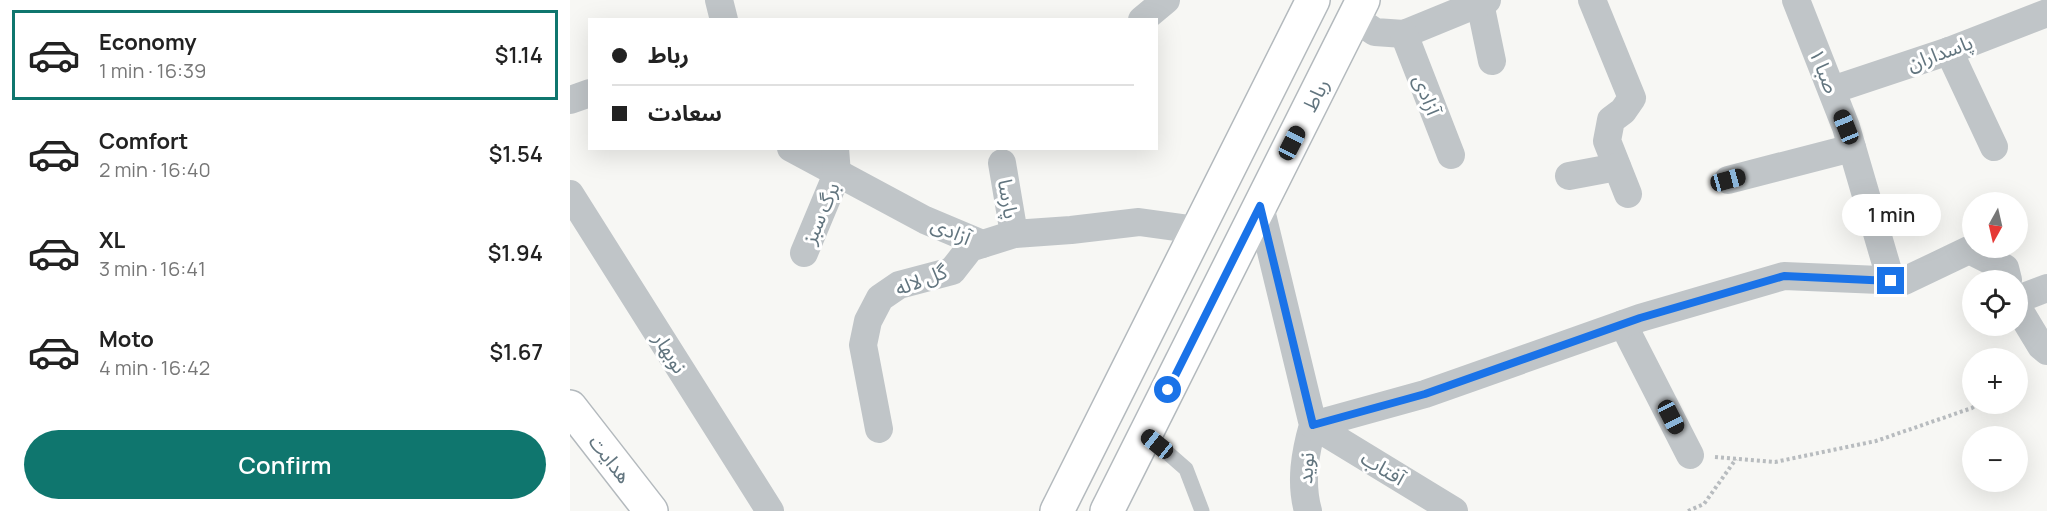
<!DOCTYPE html>
<meta charset="utf-8">
<style>
body{margin:0;font-family:Manrope,"Noto Sans Arabic",sans-serif;background:#f2f2f2;color:#222;height:100vh;display:flex;flex-direction:column;font-size:22px;white-space:nowrap}
*{box-sizing:border-box;margin:0}
p{font-size:20px;color:#767676}
.icon{flex:none;width:33px;height:33px;fill:none;stroke:currentColor;stroke-width:2;stroke-linecap:round;stroke-linejoin:round}
.map{position:relative;flex:1;overflow:hidden}
.details{display:flex;flex-direction:column;background:#fff;width:570px}
.details>*{flex:none}
.hud{position:absolute;left:18px;top:18px;width:570px;height:132px;border-radius:0px;box-shadow:0 6px 24px #0002;display:grid;align-content:center;height:132px;padding:0 24px;background:#fff}
.needle{width:39px;rotate:188deg}
.tools{position:absolute;left:1392px;top:192px;display:grid;gap:12px}
.tools a{display:grid;place-items:center;width:66px;height:66px;border-radius:50%;background:#fff;box-shadow:0 6px 24px #0002;font-size:30px}
.end{position:absolute;width:27px;height:27px;margin:-14px;border:8px solid #1a73e8;background:#fff;box-shadow:0 0 0 3px #fff}
.from{border-radius:50%}
.bubble{position:absolute;height:42px;border-radius:21px;background:#fff;box-shadow:0 6px 24px #0002;font-size:20px;font-weight:600;line-height:42px;text-align:center}
.car{position:absolute;width:18px;height:36px;margin:-18px -9px;border-radius:8px;box-shadow:0 0 4px 2px #0007;background:linear-gradient(#222 24%,#8ab4d8 0 40%,#222 0 76%,#8ab4d8 0 86%,#222 0)}
.hud b{display:flex;align-items:center;gap:21px;height:57px;font-size:22px}
.hud b+b{border-top:2px solid #e0e0e0}
.hud i{width:15px;height:15px;background:#222}
ul{padding:10px 0 0;list-style:none}
li{display:flex;align-items:center;gap:18px;height:90px;margin:0 12px 9px;padding:0 12px;border:3px solid transparent;border-radius:0px}
li div{flex:1}
li b{display:block;font-size:22px}
li em{font-style:normal;font-weight:600}
li.selected{border-color:#0f766e}
li>.icon{width:54px;height:54px;stroke-width:1.5}
.button{display:flex;gap:12px;margin-top:auto;padding:12px 24px}
.button a{flex:1;height:69px;border-radius:36px;background:#0f766e;color:#fff;font-size:24px;font-weight:600;line-height:69px;text-align:center}
main{display:flex;flex:1;min-height:0}
.map>svg:first-child{display:block}
.lines{fill:none;stroke-linecap:round;stroke-linejoin:round}
.secondary-casing{stroke:#b3b9bd;stroke-width:36}
.path{stroke:#b8bcbf;stroke-width:4;stroke-dasharray:3 3;stroke-linecap:butt}
.lane{stroke:#c0c5c8;stroke-width:15}
.street{stroke:#c0c5c8;stroke-width:28}
.secondary{stroke:#fff;stroke-width:33}
.route{stroke:#1a73e8;stroke-width:8}
.labels{text-anchor:middle;stroke-width:6;stroke-linejoin:round;paint-order:stroke}
.street-label{font-size:20px;fill:#62757f;stroke:#fff}
</style>
<main>
<section class="details">
<ul>
<li class="selected"><svg class="icon" aria-label="car" viewBox="0 0 24 24"><path d="M5 17H2v-5l4-1 3-4h7l3 4 3 1v5h-3M9 17h6M6 11h13"/><circle cx="7" cy="17" r="2"/><circle cx="17" cy="17" r="2"/></svg><div><b>Economy</b><p>1 min · 16:39</p></div><em>$1.14</em></li>
<li><svg class="icon" aria-label="car" viewBox="0 0 24 24"><path d="M5 17H2v-5l4-1 3-4h7l3 4 3 1v5h-3M9 17h6M6 11h13"/><circle cx="7" cy="17" r="2"/><circle cx="17" cy="17" r="2"/></svg><div><b>Comfort</b><p>2 min · 16:40</p></div><em>$1.54</em></li>
<li><svg class="icon" aria-label="car" viewBox="0 0 24 24"><path d="M5 17H2v-5l4-1 3-4h7l3 4 3 1v5h-3M9 17h6M6 11h13"/><circle cx="7" cy="17" r="2"/><circle cx="17" cy="17" r="2"/></svg><div><b>XL</b><p>3 min · 16:41</p></div><em>$1.94</em></li>
<li><svg class="icon" aria-label="car" viewBox="0 0 24 24"><path d="M5 17H2v-5l4-1 3-4h7l3 4 3 1v5h-3M9 17h6M6 11h13"/><circle cx="7" cy="17" r="2"/><circle cx="17" cy="17" r="2"/></svg><div><b>Moto</b><p>4 min · 16:42</p></div><em>$1.67</em></li>
</ul>
<div class="button"><a>Confirm</a></div>
</section>
<div class="map">
<svg width="1477" height="511" viewBox="0 0 1477 511">
<rect width="100%" height="100%" fill="#f7f7f4"/>
<g class="lines">
<g class="secondary-casing">
<g id="secondary">
<polyline points="0,407 81,511"/>
<polyline points="487,511 743,0"/>
<polyline points="537,511 793,0"/>
</g>
</g>
<g class="path">
<polyline points="1145,457 1205,462 1306,441 1402,408 1407,404"/>
<polyline points="1118,511 1134,504 1166,459"/>
</g>
<polyline class="lane" points="576,434 616,469 632,511"/>
<g class="street">
<polyline points="149,0 154,20"/>
<polyline points="1022,0 1062,98 1053,111 1041,120 1037,141 1058,194"/>
<polyline points="1226,0 1276,127 1321,281"/>
<polyline points="910,3 922,61"/>
<polyline points="784,18 805,32 834,34 917,0"/>
<polyline points="572,20 596,0"/>
<polyline points="834,34 881,155"/>
<polyline points="1379,51 1424,147"/>
<polyline points="1262,90 1379,51 1477,13"/>
<polyline points="0,100 20,93"/>
<polyline points="221,148 355,220 412,244"/>
<polyline points="432,163 444,234"/>
<polyline points="999,176 1047,167"/>
<polyline points="1158,180 1282,148"/>
<polyline points="0,194 200,511"/>
<path d="M690,206L743,425C735,453 730,482 738,511"/>
<polyline points="234,253 267,174 265,148"/>
<polyline points="1448,299 1477,288"/>
<polyline points="1448,308 1471,346 1477,351"/>
<polyline points="1053,324 1120,455"/>
<polyline points="743,425 855,394 1070,318 1214,276 1334,281 1399,250 1435,268 1438,280"/>
<polyline points="743,425 884,511"/>
<polyline points="309,429 293,345 298,321 310,298 329,285 382,271 400,248 444,234 501,230 569,222 627,230"/>
</g>
<use href="#secondary" class="secondary"/>
</g>
<g class="lines">
<polyline class="route" points="598,390 690,206 743,425 855,394 1070,318 1214,276 1321,281"/>
</g>
<g class="labels">
<g class="street-label">
<text transform="translate(1370 53) rotate(-20)" y="7">پاسداران</text>
<text transform="translate(1254 71) rotate(68)" y="7">صبا ۱</text>
<text transform="translate(746 95) rotate(-63)" y="7">رباط</text>
<text transform="translate(857 95) rotate(69)" y="7">آزادی</text>
<text transform="translate(438 199) rotate(80)" y="7">پارسا</text>
<text transform="translate(251 213) rotate(-67)" y="7">برگ سبز</text>
<text transform="translate(381 231) rotate(23)" y="7">آزادی</text>
<text transform="translate(351 280) rotate(-21)" y="7">گل لاله</text>
<text transform="translate(100 353) rotate(58)" y="7">نوبهار</text>
<text transform="translate(40 459) rotate(52)" y="7">هدایت</text>
<text transform="translate(736 468) rotate(-86)" y="7">نوید</text>
<text transform="translate(813 468) rotate(31)" y="7">آفتاب</text>
</g>
</g>
</svg>
<div class="tools">
<a><svg class="needle" viewBox="-14 -14 28 28"><path d="M0-13l5 13h-10z" fill="#e53935"/><path d="M0 13l5-13h-10z" fill="#767676"/></svg></a>
<a><svg class="icon" aria-label="locate" viewBox="0 0 24 24"><circle cx="12" cy="12" r="6"/><path d="M12 2v4M12 18v4M2 12h4M18 12h4"/></svg></a>
<a>+</a>
<a>−</a>
</div>
<i class="end from" style="left:598px;top:390px"></i>
<i class="end" style="left:1321px;top:281px"></i>
<div class="bubble" style="left:1272px;top:194px;width:99px">1 min</div>
<i class="car" style="left:1276px;top:127px;rotate:338deg"></i>
<i class="car" style="left:722px;top:143px;rotate:27deg"></i>
<i class="car" style="left:1158px;top:180px;rotate:75deg"></i>
<i class="car" style="left:1101px;top:417px;rotate:153deg"></i>
<i class="car" style="left:587px;top:444px;rotate:309deg"></i>
<div class="hud">
<b><i class="from"></i>رباط</b>
<b><i></i>سعادت</b>
</div>
</div>
</main>
